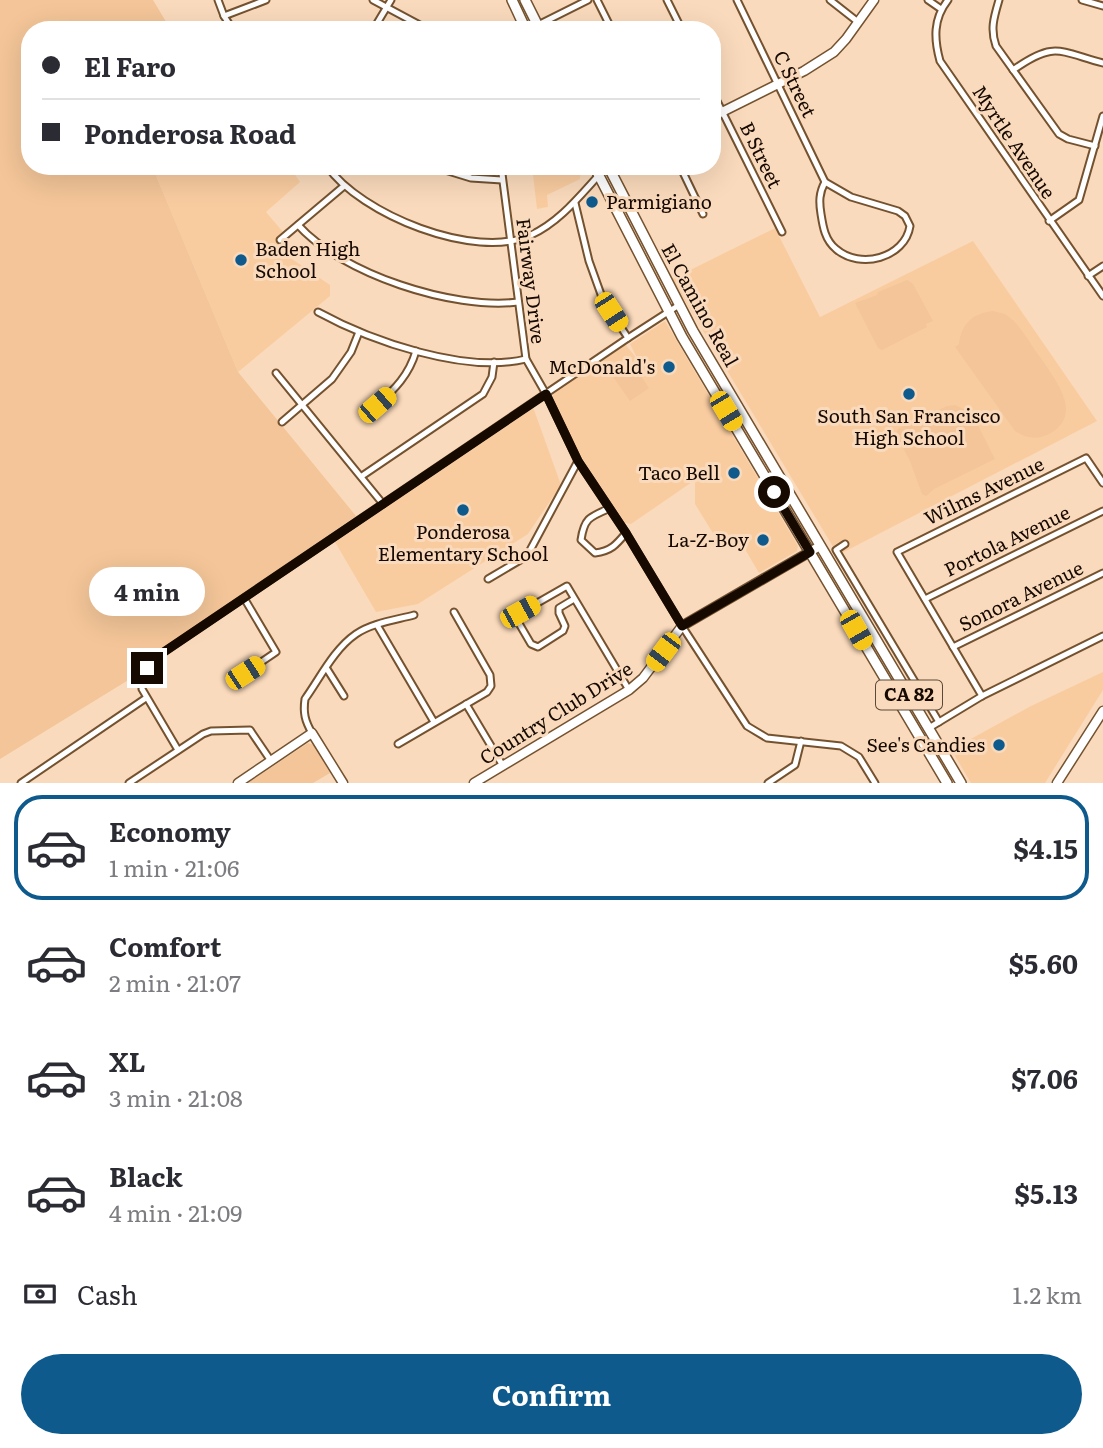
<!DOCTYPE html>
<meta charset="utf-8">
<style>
body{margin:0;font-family:Literata,serif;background:#f2f2f3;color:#2b2b33;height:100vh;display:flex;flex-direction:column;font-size:26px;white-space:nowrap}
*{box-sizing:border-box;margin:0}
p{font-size:23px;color:#7c7c81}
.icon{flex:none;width:38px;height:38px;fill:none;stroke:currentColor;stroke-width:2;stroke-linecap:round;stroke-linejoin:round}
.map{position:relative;height:783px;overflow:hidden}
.sheet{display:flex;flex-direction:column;background:#fff;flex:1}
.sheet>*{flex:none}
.top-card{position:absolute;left:21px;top:21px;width:700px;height:154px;border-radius:28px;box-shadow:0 7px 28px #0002;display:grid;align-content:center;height:154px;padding:0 21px;background:#fff}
.end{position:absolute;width:32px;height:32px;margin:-16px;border:9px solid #160900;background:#fff;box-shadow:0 0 0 4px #fff}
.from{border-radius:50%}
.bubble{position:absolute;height:49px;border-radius:24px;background:#fff;box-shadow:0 7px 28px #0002;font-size:23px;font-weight:700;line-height:49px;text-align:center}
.car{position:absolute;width:21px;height:42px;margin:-21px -10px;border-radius:9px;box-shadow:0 0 5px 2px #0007;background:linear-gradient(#f5c518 24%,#345 0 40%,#f5c518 0 76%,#345 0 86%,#f5c518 0)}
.top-card b{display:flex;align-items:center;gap:24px;height:66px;font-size:26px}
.top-card b+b{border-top:2px solid #e1e1e2}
.top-card i{width:18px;height:18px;background:#2b2b33}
ul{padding:12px 0 0;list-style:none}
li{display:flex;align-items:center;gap:21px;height:105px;margin:0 14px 10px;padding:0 7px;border:4px solid transparent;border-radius:28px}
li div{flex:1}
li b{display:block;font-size:26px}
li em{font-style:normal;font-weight:700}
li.on{border-color:#0e5a8d}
li>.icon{width:63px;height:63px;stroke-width:1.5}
.pay{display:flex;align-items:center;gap:18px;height:77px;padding:0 21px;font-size:26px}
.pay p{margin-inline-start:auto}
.button{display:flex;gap:14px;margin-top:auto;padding:14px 21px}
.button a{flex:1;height:80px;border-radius:42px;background:#0e5a8d;color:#fff;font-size:28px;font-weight:700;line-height:80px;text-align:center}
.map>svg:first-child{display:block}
.built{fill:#f9cca0}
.green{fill:#f3c598}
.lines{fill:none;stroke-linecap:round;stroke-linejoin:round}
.street-casing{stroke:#74522f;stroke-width:9}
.secondary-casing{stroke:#74522f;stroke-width:11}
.primary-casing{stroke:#74522f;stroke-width:12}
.street{stroke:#fff;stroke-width:5}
.secondary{stroke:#fff;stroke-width:8}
.primary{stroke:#fff;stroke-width:9}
.route{stroke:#160900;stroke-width:9}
.poi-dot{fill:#0e5a8d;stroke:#fadabc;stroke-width:2.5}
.labels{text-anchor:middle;stroke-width:6;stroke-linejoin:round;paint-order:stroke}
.shield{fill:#fadabc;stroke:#5a4838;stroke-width:2}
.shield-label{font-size:18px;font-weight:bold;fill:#160900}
.street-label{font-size:19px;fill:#160900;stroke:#fadabc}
.poi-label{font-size:19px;fill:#160900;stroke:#fadabc;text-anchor:end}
</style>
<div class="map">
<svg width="1103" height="783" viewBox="0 0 1103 783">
<rect width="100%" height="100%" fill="#fadabc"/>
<g class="built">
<polygon points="152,166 289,166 300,182 266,212 289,239 279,250 330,285 330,296 238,372"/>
<polygon points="532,166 581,166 580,179 547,195 548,207 537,209"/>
<polygon points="775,228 820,317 973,241 1097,421 838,555 672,279"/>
<polygon points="665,321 798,546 797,551 759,573 736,534 719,543 695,504 695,480 631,524 621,522 570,438 553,398 553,393 625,344 638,360 630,344"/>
<polygon points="533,407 561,485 528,534 418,604 376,612 335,542"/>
<polygon points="1103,672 1103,690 1045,783 971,783 955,756 958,746 1031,706"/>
</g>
<g class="green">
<polygon points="0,0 153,0 171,30 30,30 30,166 152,166 238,372 356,516 160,650 130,679 0,759"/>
<polygon points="907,280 913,284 933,321 926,324 927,327 882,350 878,348 855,303 877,295 878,292"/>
<path d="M993,311L1005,314L1014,321C1024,332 1031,345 1040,357C1054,378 1084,413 1051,433C1039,440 1026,439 1015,431L955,347L959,344C961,324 973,313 993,311Z"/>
<polygon points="629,358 649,388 630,401 609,371"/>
<polygon points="955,405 972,413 995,459 934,489 926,496 922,494 910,461 896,434 898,429 947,406"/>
<polygon points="308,743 314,745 330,773 313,783 248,783"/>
</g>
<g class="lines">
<g class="street-casing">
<g id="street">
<polyline points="218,0 224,16 233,30"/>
<polyline points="373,0 429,30"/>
<polyline points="597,0 612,30"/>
<polyline points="667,0 682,30"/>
<polyline points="737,0 825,182"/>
<polyline points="830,0 858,22"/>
<polyline points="928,0 941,9"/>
<path d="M948,0C933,19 934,39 940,61L1103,296"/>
<path d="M999,0C994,17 990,29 996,46L1059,134L1068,139L1095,146"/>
<polyline points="1082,0 1103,6"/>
<polyline points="224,16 266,0"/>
<polyline points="373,30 391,0"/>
<polyline points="528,30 588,0"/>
<path d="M1013,70C1054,41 1058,51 1103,63"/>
<polyline points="712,91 782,232"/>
<path d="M327,166C360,214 475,261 531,235C559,222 578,198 599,175"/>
<polyline points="432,166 471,178 502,180"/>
<polyline points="501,166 526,359 546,394 578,461 626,533 682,626 747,726 767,738 841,746 859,757 875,783"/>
<polyline points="680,166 703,214"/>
<path d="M825,182L851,197L898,211L905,216L910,226C905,258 860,270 836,249C825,240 823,227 821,214C819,202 819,193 825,182Z"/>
<polyline points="575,203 589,261 603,300 628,338"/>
<polyline points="1049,221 1079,200 1103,116"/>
<path d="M298,225C342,274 453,310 518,302"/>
<polyline points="280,240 344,186"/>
<polyline points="1088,276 1103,266"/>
<path d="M318,312C371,341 465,374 526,359"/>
<polyline points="276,373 383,504"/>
<path d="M377,405C395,389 409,375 416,351"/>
<polyline points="282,422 332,379 351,352 359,332"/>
<polyline points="362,476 483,394 492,377 494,362"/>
<path d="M608,509C589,517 584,519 581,540L595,553C611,551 616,545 626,533"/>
<polyline points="845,544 836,550 939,722"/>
<polyline points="488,579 527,556 578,461"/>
<polyline points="244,598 276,652 245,673"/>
<polyline points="574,599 559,608 559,613 565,626 563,631 538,647 531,644 517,620 518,614 567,586 629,690"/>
<polyline points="925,599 1103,511"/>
<polyline points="377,625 434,722"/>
<polyline points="953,647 1103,573"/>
<polyline points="327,669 344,696"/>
<polyline points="982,696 897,552 1086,458 1103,483"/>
<polyline points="466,704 503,766"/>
<polyline points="929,728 982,696 1103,636"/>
<path d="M312,733C305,721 303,713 305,699C320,678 334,649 356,634C372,623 395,620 414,615"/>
<polyline points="398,744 487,692 491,686 490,675 454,612"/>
<path d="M178,750L142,689C142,676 146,668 155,658L628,338L679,305"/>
<polyline points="21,783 146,698"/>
<polyline points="129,783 203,734 211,731 250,730 271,761"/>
<polyline points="768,783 795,765 801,741"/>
</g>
</g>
<g class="secondary-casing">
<g id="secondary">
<polyline points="712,117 804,71 834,52 846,39 874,0"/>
<polyline points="238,783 312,733 343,783"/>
<polyline points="474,783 629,690 643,678 682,626 820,546"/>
<polyline points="1057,783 1103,711"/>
</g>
</g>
<g class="primary-casing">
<g id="primary">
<polyline points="512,0 526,30"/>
<polyline points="525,0 540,30"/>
<polyline points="594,166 682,337 947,783"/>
<polyline points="608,166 693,331 961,783"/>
</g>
</g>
<use href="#street" class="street"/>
<use href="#secondary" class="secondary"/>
<use href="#primary" class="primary"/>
</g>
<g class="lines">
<polyline class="route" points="147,668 155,658 546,394 578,461 626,533 682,626 810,552 774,492"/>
</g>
<g class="poi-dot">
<circle cx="592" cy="202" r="7"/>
<circle cx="241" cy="260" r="7"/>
<circle cx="669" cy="367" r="7"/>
<circle cx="909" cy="394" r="7"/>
<circle cx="734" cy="473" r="7"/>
<circle cx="463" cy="510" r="7"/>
<circle cx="763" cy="540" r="7"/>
<circle cx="999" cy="745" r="7"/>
</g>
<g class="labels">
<rect class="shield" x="876" y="680.5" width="66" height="29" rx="5"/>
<g class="shield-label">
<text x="909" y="701">CA 82</text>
</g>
<g class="street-label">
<text transform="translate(795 84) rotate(64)" y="7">C Street</text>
<text transform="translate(1014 142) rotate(56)" y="7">Myrtle Avenue</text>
<text transform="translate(761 155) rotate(64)" y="7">B Street</text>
<text transform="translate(531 281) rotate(83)" y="7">Fairway Drive</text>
<text transform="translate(700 305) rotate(61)" y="7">El Camino Real</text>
<text transform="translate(984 491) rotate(-26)" y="7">Wilms Avenue</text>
<text transform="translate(1007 541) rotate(-26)" y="7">Portola Avenue</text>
<text transform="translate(1021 596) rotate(-26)" y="7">Sonora Avenue</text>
<text transform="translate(556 713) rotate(-32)" y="7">Country Club Drive</text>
</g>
<g class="poi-label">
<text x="606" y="209" text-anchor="start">Parmigiano</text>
<text x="255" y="256" text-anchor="start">Baden High<tspan x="255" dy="22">School</tspan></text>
<text x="655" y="374">McDonald's</text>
<text x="909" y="423" text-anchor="middle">South San Francisco<tspan x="909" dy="22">High School</tspan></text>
<text x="720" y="480">Taco Bell</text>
<text x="463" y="539" text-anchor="middle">Ponderosa<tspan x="463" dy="22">Elementary School</tspan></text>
<text x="749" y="547">La-Z-Boy</text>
<text x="985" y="752">See's Candies</text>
</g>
</g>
</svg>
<i class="end from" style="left:774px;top:492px"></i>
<i class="end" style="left:147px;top:668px"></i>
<div class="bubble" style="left:89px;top:567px;width:116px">4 min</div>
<i class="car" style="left:611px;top:312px;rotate:147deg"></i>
<i class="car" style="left:377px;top:405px;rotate:49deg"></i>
<i class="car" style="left:726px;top:411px;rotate:149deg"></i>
<i class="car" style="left:520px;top:612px;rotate:61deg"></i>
<i class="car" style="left:856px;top:630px;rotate:150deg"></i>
<i class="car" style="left:663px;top:652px;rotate:217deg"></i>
<i class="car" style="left:245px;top:673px;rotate:57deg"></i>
<div class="top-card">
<b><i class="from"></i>El Faro</b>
<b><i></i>Ponderosa Road</b>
</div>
</div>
<section class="sheet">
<ul>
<li class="on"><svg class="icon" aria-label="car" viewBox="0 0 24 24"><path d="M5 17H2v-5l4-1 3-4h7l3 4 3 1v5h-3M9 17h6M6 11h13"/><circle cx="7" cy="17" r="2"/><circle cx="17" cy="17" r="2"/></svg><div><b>Economy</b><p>1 min · 21:06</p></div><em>$4.15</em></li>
<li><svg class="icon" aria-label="car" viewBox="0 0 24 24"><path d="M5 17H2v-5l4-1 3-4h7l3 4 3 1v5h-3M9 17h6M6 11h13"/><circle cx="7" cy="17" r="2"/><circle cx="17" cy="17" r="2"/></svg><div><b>Comfort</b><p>2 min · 21:07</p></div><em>$5.60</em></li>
<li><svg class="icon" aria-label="car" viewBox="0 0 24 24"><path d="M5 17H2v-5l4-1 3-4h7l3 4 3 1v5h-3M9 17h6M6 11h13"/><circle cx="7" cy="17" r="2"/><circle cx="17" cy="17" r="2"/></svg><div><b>XL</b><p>3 min · 21:08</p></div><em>$7.06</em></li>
<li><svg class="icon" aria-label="car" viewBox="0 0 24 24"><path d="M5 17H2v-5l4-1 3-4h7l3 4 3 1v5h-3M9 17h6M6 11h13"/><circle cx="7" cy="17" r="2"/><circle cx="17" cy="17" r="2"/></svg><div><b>Black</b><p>4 min · 21:09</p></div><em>$5.13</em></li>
</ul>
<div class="pay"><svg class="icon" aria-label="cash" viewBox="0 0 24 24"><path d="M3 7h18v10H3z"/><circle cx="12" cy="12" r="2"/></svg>Cash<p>1.2 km</p></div>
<div class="button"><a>Confirm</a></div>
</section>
